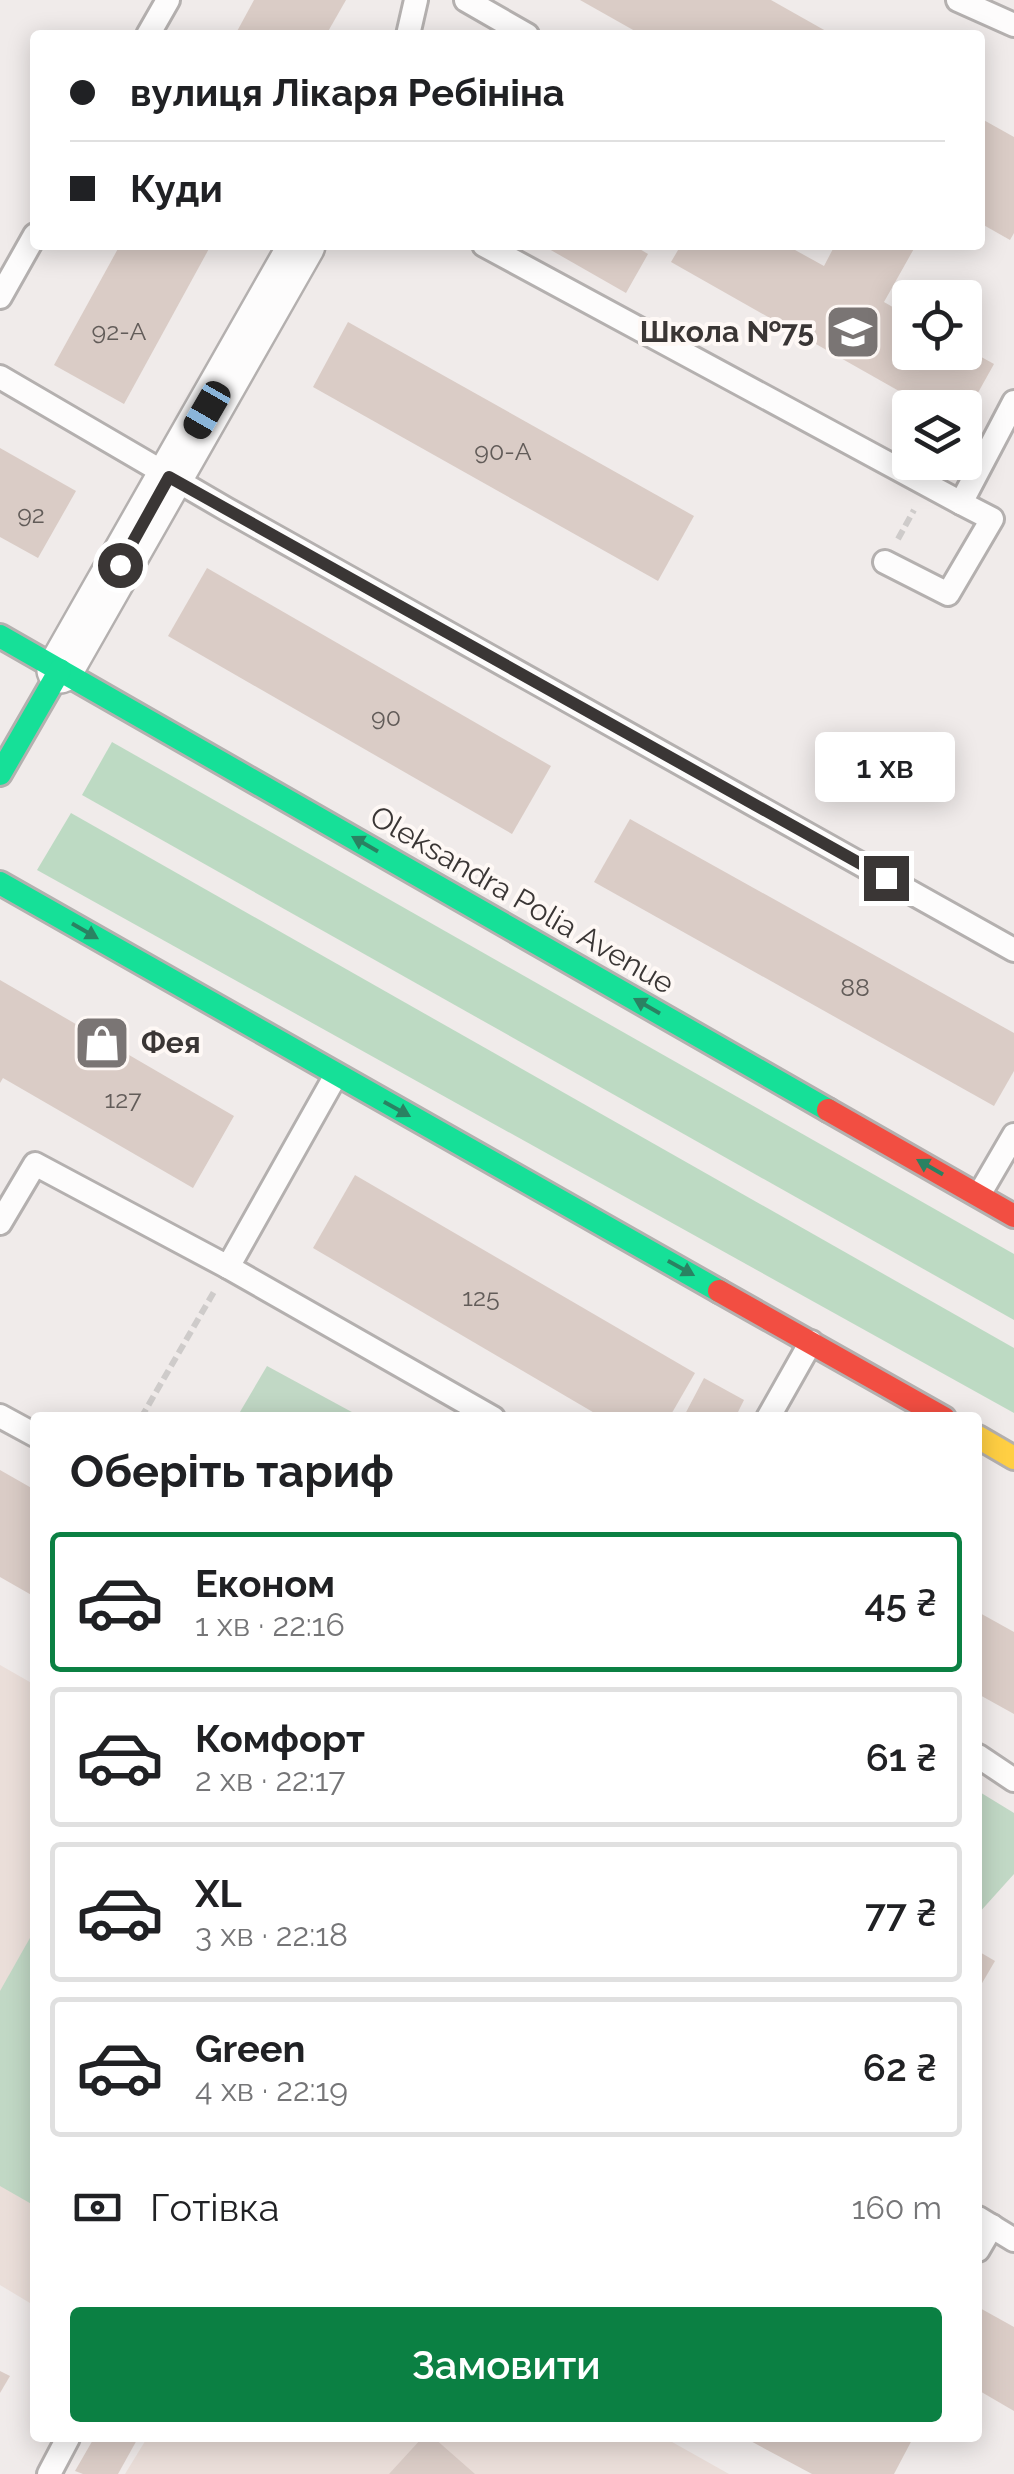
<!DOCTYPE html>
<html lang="uk">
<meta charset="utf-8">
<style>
body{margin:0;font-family:Raleway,sans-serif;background:#f6f6f6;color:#202124;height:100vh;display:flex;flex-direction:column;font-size:38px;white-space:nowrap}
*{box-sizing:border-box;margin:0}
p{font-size:32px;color:#757577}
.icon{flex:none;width:55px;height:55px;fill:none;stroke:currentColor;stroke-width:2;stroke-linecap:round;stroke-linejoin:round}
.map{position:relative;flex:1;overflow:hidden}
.details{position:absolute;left:30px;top:1412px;width:952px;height:1030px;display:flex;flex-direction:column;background:#fff;border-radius:10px;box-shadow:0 5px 25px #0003}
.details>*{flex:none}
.top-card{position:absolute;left:30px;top:30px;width:955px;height:220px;border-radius:10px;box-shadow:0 5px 25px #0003;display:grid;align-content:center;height:220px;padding:0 40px;background:#fff}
.fabs{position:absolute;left:892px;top:280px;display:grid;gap:20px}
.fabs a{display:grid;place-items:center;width:90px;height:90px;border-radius:10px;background:#fff;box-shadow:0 5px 25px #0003;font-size:50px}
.end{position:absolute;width:45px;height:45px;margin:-22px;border:12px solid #3a3635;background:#fff;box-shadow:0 0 0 5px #fff}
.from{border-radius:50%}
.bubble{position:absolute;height:70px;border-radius:10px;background:#fff;box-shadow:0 5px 25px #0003;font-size:32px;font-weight:600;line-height:70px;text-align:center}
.car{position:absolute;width:30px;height:60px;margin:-30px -15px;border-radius:12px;box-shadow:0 0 8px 2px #0007;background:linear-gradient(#222 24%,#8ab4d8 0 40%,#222 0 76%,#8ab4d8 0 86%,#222 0)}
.top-card b{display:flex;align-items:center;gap:35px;height:95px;font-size:38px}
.top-card b+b{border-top:2px solid #e0e0e0}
.top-card i{width:25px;height:25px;background:#202124}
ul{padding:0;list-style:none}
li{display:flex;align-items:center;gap:30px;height:140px;margin:0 20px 15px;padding:0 20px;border:5px solid #e0e0e0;border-radius:10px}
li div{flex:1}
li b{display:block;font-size:38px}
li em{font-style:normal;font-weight:600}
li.current{border-color:#0b8043}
li>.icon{width:90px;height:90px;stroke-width:1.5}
h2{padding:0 40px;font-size:45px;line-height:120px}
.pay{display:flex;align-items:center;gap:25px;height:110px;padding:0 40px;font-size:38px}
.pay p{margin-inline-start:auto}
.primary-button{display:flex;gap:20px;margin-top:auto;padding:20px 40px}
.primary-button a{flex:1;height:115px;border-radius:10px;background:#0b8043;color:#fff;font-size:40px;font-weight:600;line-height:115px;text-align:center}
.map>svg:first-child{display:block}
.built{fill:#eaded9}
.green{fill:#c1d8c5}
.forest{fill:#bddac3}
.building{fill:#daccc6}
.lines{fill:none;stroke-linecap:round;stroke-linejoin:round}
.lane-casing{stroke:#b4b0af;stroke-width:28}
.street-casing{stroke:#b4b0af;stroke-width:50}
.fast-casing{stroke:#b4b0af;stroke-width:28}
.slow-casing{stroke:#b4b0af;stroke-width:28}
.jam-casing{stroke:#b4b0af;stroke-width:28}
.path{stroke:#cecbca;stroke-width:6;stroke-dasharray:10 5;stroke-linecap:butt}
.lane{stroke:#fdfcfc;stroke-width:22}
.street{stroke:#fdfcfc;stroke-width:45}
.fast{stroke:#16e098;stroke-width:22}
.slow{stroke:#ffcf43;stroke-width:22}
.jam{stroke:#f24e42;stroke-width:22}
.oneway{fill:#2a8262}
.route{stroke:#3a3635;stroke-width:12}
.labels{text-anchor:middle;stroke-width:8;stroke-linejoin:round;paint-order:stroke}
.number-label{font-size:25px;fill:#625c59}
.poi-label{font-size:30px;font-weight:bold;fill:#3a3635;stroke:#fef8f5;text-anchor:end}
.street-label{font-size:30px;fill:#3a3635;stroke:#fef8f5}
</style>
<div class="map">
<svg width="1014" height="2474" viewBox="0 0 1014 2474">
<rect width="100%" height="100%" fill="#f0ebea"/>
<g class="built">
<polygon points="0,1665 35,1685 35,2306 0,2285"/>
<polygon points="147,2438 665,2438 729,2474 125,2474"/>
</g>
<g class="green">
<polygon points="267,1366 361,1417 237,1417"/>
<polygon points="978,1791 1014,1813 1014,1874 978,1914"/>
<polygon points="35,1929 35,2206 0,2186 0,1991"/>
</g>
<g class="forest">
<polygon points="112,742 1014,1254 1014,1320 82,795"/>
<polygon points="71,813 1014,1348 1014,1413 37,870"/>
</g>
<g class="building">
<polygon points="254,0 346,0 326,35 235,35"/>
<polygon points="580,0 771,0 833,35 642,35"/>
<polygon points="980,118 1014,137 1014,233 1010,240 980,223"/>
<polygon points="120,245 211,245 124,404 54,365"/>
<polygon points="542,245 633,245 648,254 626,293"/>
<polygon points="681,245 786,245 824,266 835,245 916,245 884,302 910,317 910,352 965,352 965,348 994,364 965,416 965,408 929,408 671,262"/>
<polygon points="348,322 694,516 658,581 313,387"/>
<polygon points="0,448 76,491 38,558 0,537"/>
<polygon points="207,568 551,766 512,834 168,636"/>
<polygon points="630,819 1014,1033 1014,1071 994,1106 594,882"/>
<polygon points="0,980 234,1116 193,1188 3,1078 0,1083"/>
<polygon points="355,1175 695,1373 669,1418 603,1418 313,1248"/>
<polygon points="704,1378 744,1400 735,1418 683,1418"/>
<polygon points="0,1470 35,1490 35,1597 0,1577"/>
<polygon points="978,1612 1014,1632 1014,1714 978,1694"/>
<polygon points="978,1951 995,1961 978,1990"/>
<polygon points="978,2307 1014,2327 1014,2411 978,2390"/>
<polygon points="0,2371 10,2376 0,2393"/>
<polygon points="94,2438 138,2438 118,2474 83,2474 75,2471"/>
<polygon points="422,2438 434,2438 475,2474 389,2474"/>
<polygon points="745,2438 913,2438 894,2474 812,2474"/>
</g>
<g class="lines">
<g class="lane-casing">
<g id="lane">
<polyline points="466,0 527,35"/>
<polyline points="958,0 1014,25"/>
<polyline points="148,35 168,0"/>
<polyline points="408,35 416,0"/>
<polyline points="484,245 961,503 1014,402"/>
<polyline points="0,297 35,235"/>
<polyline points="0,377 226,509 1014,950"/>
<polyline points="885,562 948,594 992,519 961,503"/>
<polyline points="979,1195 1014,1135"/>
<polyline points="0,1223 35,1164 228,1267 336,1075"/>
<polyline points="228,1267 493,1418"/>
<polyline points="0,1416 35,1435"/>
<polyline points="768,1418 811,1342"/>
<polyline points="978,1756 1014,1780"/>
<polyline points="978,2218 1014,2240"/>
<polyline points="978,2250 992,2226"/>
<polyline points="49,2474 68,2438"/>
</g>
</g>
<g class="street-casing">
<polyline id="street" points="60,670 302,245"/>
</g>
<g class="fast-casing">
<g id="fast">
<polyline points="0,636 828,1110"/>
<polyline points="0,774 60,670"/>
<polyline points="0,883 719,1291"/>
</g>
</g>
<g class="slow-casing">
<polyline id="slow" points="978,1437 1014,1458"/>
</g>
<g class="jam-casing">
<g id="jam">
<polyline points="828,1110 1014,1216"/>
<polyline points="719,1291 944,1418"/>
</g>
</g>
<g class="path">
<polyline points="898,539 914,510"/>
<polyline points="141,1418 215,1290"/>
</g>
<use href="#lane" class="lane"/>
<use href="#street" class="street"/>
<use href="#fast" class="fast"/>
<use href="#slow" class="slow"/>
<use href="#jam" class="jam"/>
</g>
<defs><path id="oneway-solid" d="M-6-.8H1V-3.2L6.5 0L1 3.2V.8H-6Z" transform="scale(2.5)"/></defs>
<g class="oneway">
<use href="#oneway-solid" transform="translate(365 844) rotate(-150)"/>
<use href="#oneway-solid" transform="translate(85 931) rotate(30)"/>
<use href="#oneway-solid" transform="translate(647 1006) rotate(-150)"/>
<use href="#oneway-solid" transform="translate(397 1109) rotate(29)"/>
<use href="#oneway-solid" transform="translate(930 1167) rotate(-150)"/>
<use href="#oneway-solid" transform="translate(681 1268) rotate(29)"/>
</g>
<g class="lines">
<polyline class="route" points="120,565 169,477 886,878"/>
</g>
<defs>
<g id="school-square" transform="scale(2.875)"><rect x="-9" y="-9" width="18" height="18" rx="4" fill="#7a7574" stroke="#fef8f5"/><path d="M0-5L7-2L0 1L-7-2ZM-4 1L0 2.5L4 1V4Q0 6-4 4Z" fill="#fff"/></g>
<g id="shop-square" transform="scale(2.875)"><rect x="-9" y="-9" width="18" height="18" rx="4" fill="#7a7574" stroke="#fef8f5"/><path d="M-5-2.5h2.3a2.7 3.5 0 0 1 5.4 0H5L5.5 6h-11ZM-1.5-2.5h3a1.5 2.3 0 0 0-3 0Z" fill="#fff"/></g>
</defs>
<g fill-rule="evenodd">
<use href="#school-square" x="853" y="332"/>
<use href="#shop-square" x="102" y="1043"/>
</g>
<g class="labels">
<g class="number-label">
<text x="119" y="340">92-А</text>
<text x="503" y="460">90-А</text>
<text x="31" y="523">92</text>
<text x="386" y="726">90</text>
<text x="855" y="996">88</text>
<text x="123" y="1108">127</text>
<text x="481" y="1306">125</text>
</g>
<g class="poi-label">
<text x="814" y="342">Школа №75</text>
<text x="141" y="1053" text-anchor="start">Фея</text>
</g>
<g class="street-label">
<text transform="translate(522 900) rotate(30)" y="10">Oleksandra Polia Avenue</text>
</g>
</g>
</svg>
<div class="fabs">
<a><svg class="icon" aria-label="locate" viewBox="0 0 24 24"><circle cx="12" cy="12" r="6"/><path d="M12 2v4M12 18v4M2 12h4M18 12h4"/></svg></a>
<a><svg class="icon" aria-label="layers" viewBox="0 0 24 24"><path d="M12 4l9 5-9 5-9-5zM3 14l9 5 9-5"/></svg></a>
</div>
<i class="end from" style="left:120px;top:565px"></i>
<i class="end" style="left:886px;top:878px"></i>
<div class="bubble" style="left:815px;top:732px;width:140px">1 хв</div>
<i class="car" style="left:207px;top:410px;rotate:210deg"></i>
<div class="top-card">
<b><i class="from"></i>вулиця Лікаря Ребініна</b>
<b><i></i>Куди</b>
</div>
<section class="details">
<h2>Оберіть тариф</h2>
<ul>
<li class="current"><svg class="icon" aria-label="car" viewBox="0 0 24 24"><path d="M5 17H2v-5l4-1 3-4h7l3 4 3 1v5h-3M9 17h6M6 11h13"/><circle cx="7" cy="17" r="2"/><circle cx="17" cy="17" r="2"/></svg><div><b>Економ</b><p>1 хв · 22:16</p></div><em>45 ₴</em></li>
<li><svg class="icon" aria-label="car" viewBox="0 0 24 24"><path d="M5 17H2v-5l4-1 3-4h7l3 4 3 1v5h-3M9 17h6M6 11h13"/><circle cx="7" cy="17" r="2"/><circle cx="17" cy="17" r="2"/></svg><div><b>Комфорт</b><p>2 хв · 22:17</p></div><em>61 ₴</em></li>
<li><svg class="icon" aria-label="car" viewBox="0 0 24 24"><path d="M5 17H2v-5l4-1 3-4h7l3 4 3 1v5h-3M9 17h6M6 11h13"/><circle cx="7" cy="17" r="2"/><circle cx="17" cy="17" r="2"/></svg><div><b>XL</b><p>3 хв · 22:18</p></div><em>77 ₴</em></li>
<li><svg class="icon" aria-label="car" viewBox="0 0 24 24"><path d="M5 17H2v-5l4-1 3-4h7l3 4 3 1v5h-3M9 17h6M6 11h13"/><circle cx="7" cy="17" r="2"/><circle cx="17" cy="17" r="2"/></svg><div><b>Green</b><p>4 хв · 22:19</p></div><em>62 ₴</em></li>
</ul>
<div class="pay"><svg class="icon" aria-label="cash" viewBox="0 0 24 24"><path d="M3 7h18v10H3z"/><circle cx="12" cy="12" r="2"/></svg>Готівка<p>160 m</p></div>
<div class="primary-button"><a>Замовити</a></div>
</section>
</div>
